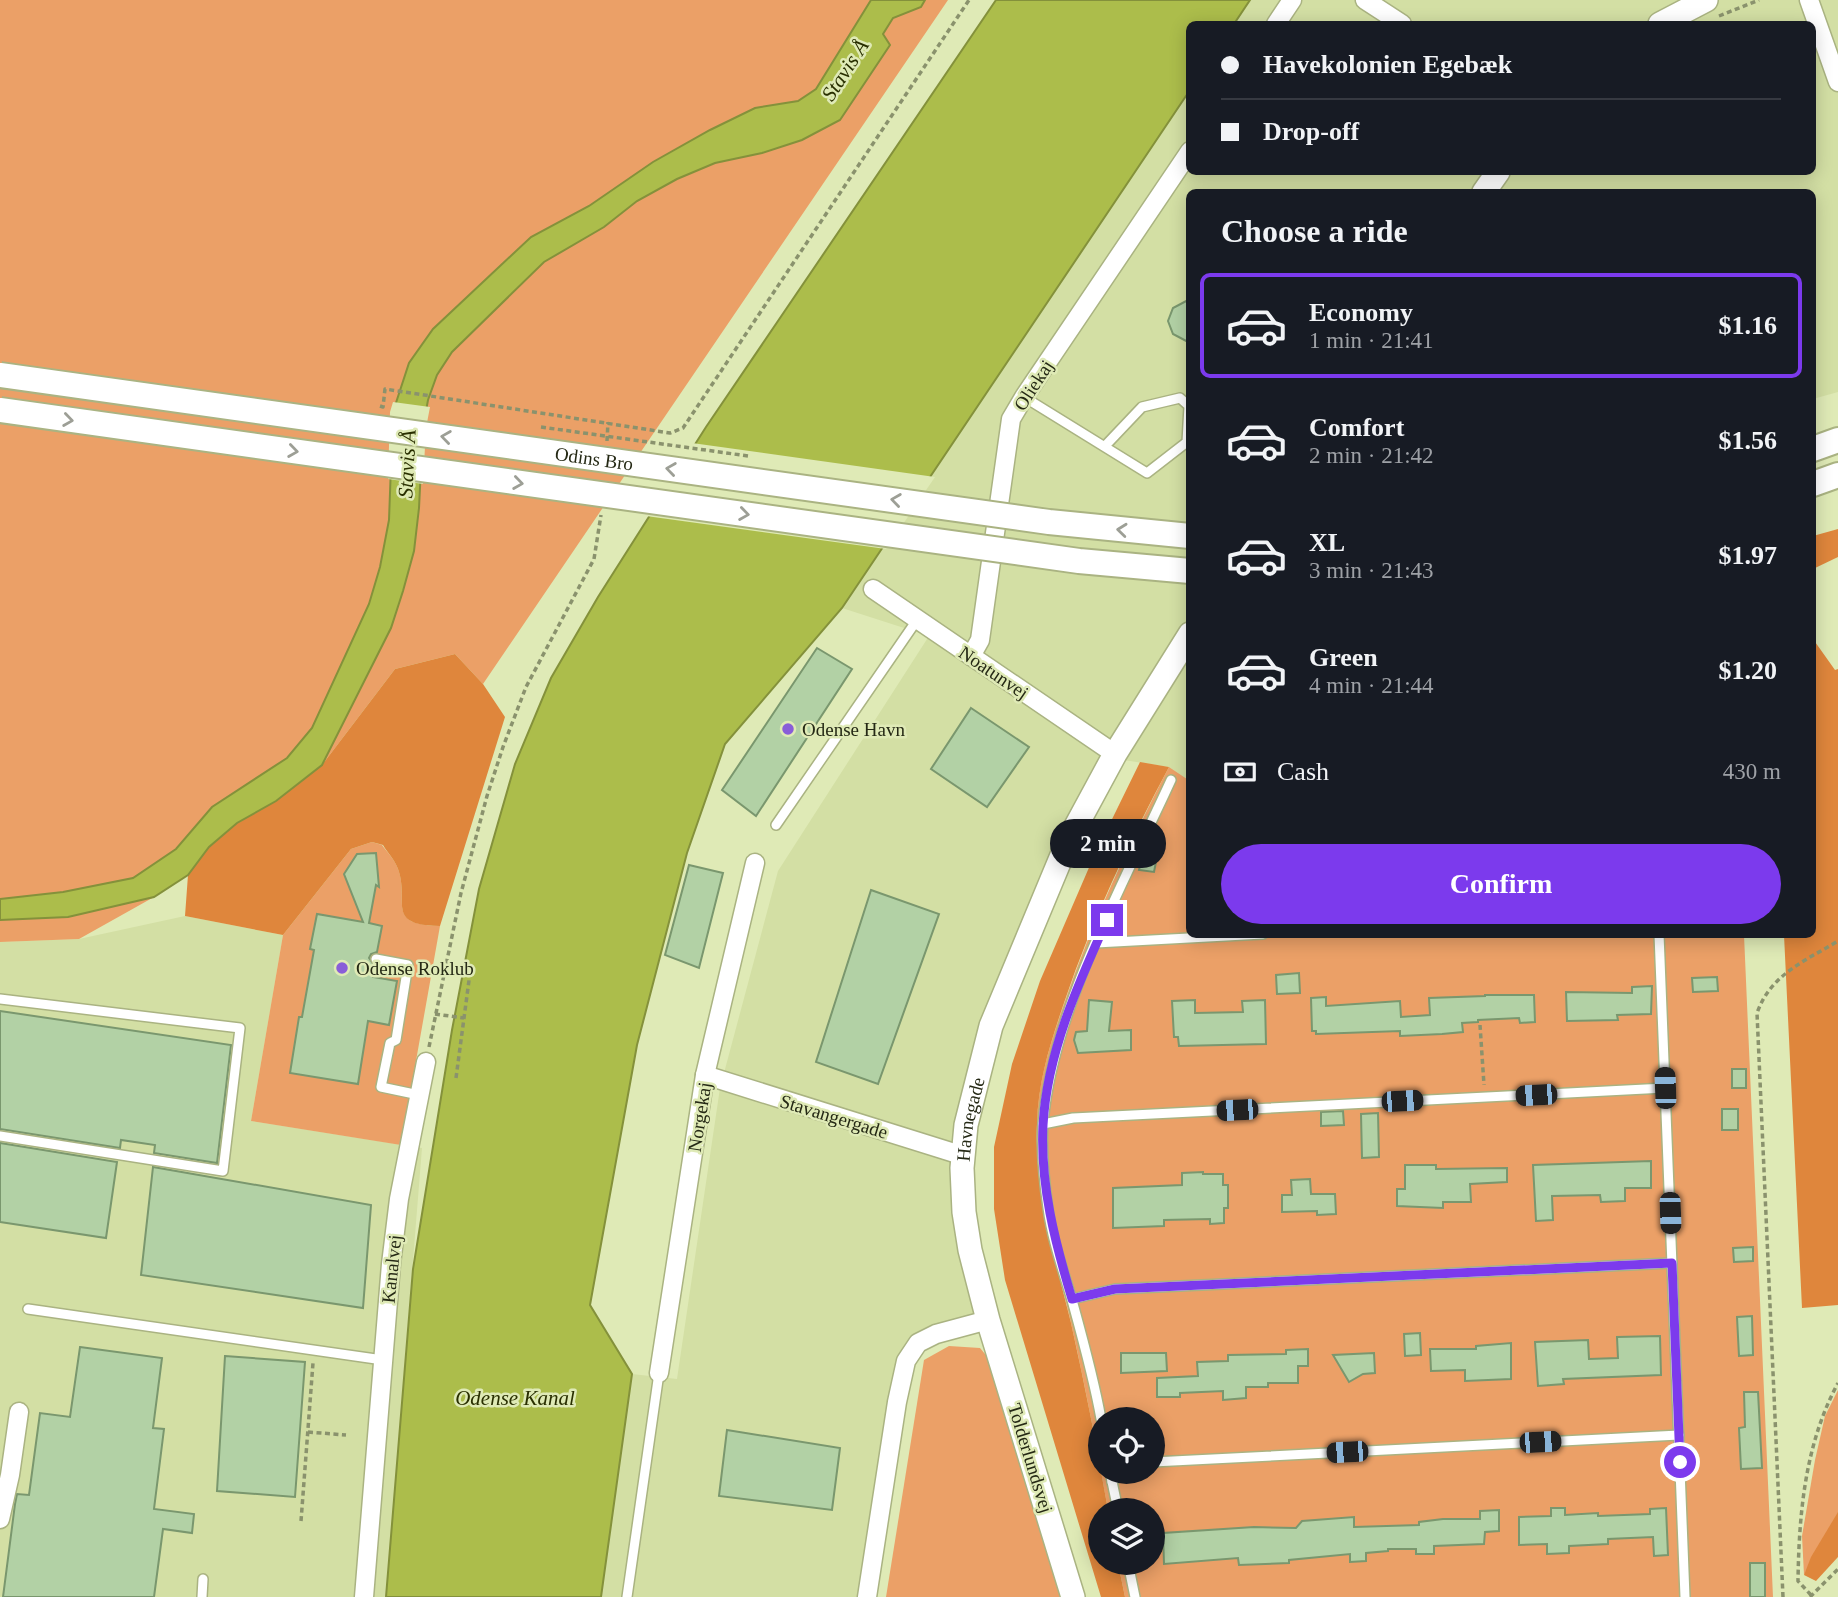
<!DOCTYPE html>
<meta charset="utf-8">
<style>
body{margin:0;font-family:"Times New Roman",serif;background:#242831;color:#f1f3f6;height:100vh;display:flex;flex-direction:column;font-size:26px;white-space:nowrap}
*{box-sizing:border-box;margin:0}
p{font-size:23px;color:#9ea1a6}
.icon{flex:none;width:38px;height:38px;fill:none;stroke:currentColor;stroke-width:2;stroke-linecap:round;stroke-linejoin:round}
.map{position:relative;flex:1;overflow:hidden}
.drawer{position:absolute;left:1186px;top:189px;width:630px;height:749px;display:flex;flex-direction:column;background:#171b24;border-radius:10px;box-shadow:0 4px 18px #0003}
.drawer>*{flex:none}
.hud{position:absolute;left:1186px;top:21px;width:630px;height:154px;border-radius:10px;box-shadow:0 4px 18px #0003;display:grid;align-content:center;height:154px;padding:0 35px;background:#171b24}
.buttons{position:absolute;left:1088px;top:1407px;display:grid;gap:14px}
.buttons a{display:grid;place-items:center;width:77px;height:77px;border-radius:50%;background:#171b24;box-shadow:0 4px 18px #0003;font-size:35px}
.end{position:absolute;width:32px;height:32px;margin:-16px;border:9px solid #7c3aed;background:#fff;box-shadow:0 0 0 4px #fff}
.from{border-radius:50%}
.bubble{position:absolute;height:49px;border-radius:24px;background:#171b24;box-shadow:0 4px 18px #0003;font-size:23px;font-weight:700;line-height:49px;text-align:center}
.car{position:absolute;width:21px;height:42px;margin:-21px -10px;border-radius:9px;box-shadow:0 0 5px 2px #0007;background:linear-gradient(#222 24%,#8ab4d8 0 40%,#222 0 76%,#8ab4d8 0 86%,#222 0)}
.hud b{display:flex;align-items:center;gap:24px;height:66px;font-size:26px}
.hud b+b{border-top:2px solid #363941}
.hud i{width:18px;height:18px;background:#f1f3f6}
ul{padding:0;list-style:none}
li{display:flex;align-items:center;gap:21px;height:105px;margin:0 14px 10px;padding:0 21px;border:4px solid transparent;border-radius:10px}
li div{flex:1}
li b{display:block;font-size:26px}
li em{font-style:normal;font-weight:700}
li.active{border-color:#7c3aed}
li>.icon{width:63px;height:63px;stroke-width:1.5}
h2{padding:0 35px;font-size:32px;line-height:84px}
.pay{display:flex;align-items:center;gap:18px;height:77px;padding:0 35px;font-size:26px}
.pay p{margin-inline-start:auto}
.cta{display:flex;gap:14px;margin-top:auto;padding:14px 35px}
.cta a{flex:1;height:80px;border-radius:42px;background:#7c3aed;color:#fff;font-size:28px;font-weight:700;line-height:80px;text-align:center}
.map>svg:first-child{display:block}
.built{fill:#d3dfa4}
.green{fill:#eba067}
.forest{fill:#df863c}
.water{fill:#acbd4b;stroke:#84913b;stroke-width:2}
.pier{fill:#dfeab6}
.building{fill:#b2d1a5;stroke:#7a976e;stroke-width:2}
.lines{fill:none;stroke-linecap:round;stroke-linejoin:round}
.service-casing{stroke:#aab382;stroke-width:12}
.minor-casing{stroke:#aab382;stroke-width:21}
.tertiary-casing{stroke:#aab382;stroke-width:26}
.secondary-casing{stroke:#aab382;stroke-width:28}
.path{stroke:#8a926d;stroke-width:3.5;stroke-dasharray:5 3.5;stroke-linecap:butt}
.service{stroke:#fff;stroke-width:9}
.minor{stroke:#fff;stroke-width:18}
.tertiary{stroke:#fff;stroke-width:23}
.secondary{stroke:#fff;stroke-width:24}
.secondary-bridge-casing{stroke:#aab382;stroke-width:28;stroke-linecap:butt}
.path-bridge{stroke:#8a926d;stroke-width:3.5;stroke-dasharray:5 3.5;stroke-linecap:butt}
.secondary-bridge{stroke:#fff;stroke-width:24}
.oneway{stroke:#9d9f96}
.route{stroke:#7c3aed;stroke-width:9}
.poi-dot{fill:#895ed8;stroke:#dfeab6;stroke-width:2.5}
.labels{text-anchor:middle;stroke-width:5;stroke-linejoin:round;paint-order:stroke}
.street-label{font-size:19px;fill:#252915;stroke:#dfeab6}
.poi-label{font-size:19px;fill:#252915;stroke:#dfeab6;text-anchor:start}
.water-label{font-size:21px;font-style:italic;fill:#292f00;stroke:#dfeab6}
</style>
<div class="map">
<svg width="1838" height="1597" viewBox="0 0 1838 1597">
<rect width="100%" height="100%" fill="#dfeab6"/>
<g class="built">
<polygon points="1250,0 1838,0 1838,392 1813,399 1813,192 1190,192 1190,781 1169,767 1104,757 1056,837 978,1032 957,1140 955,1230 977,1313 923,1330 902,1350 890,1387 859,1597 601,1597 632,1374 677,1379 720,1088 778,871 929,636 842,608 1190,90 1190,172 1813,172 1813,24 1234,24"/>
<polygon points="185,916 283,935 251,1121 422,1148 386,1597 0,1597 0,942 79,939"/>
</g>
<g class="green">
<polygon points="0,0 948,0 483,684 455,654 395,669 322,765 237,823 188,875 154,897 79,939 0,942"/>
<path d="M1169,767L1190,781V934L1744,935L1773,1597H1125L1118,1563H1153V1510H1108L1101,1472H1153V1419H1101V1470C1091,1418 1081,1366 1069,1314C1054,1253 1037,1191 1037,1127C1037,1084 1050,1044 1064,1004C1092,922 1129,844 1169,767Z"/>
<path d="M372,842L382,845C387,852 395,860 398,869C410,901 384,925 440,926L401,1145L251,1121L283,935L351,849Z"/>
<polygon points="949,1346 980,1348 990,1360 1060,1597 886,1597 924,1360"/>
<polygon points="1838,1390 1838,1513 1804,1575 1802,1536 1815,1460 1825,1416"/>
</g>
<g class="forest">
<polygon points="1838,529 1838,557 1813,569 1813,536"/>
<polygon points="1813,639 1835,670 1838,669 1838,1305 1802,1308 1784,935 1813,934"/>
<path d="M455,654L483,684L505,717L440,926C384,925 410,902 398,869C395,860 387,852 383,845L372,842L351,849L283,935L185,916L188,875L209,847L237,823L276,801L322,765L395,669Z"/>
<path d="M1140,762L1169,767C1129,842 1092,920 1065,1000C1051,1041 1038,1080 1037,1124C1034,1191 1055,1258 1071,1323C1085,1385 1097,1448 1108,1510H1101V1563H1118L1125,1597H1101L1005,1280L994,1209V1147L1012,1064L1040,981L1094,856Z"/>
<polygon points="1838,1512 1838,1557 1816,1581 1804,1575 1811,1557"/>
</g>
<g class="water">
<polygon points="871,0 925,0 921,7 893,18 883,34 890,45 840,120 802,140 762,153 715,163 677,179 637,201 604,227 544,262 452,352 437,375 428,400 423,427 419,508 414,551 403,591 391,628 322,765 276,801 237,823 209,847 188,875 154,897 68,917 0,920 0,899 63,892 133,878 176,849 212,807 287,758 312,728 369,604 380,567 389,520 393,412 409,363 433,329 531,237 589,206 653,162 710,130 755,108 798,101 816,89"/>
<polygon points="996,0 1250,0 1234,24 1190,24 1190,90 842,608 725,744 687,853 637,1045 590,1305 632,1374 601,1597 386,1597 413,1269 452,1030 479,889 515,764 551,678 598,597 706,427"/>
</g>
<g class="pier">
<polygon points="393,402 430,407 426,428 423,484 388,479 390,412"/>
<polygon points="692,443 935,477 886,549 646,516"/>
</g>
<g class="building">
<polygon points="1190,299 1190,343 1173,334 1168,321 1173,308"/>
<polygon points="817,648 852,669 756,816 722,790"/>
<polygon points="971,708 1029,747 987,807 931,769"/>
<polygon points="376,853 379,887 376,885 369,923 382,926 377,952 371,954 369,958 375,966 373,977 397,981 389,1025 368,1021 358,1084 290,1073 299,1017 302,1017 314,950 310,949 317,914 363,922 344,874 357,854"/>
<polygon points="1143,855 1157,857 1154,872 1139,870"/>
<polygon points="689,865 723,873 699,968 665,955"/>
<polygon points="871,890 939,914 878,1084 816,1062"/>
<polygon points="1299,973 1300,993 1277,994 1276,975"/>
<polygon points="1717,977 1718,991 1693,992 1692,978"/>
<polygon points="1652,986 1651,1014 1617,1015 1618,1020 1567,1021 1566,992 1632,993 1632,987"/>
<polygon points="1485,995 1534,995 1535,1022 1520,1023 1519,1018 1478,1020 1478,1022 1462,1023 1463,1032 1442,1034 1400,1036 1400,1031 1316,1034 1316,1031 1312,1031 1311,998 1326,997 1326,1006 1400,1001 1401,1017 1430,1015 1429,998 1485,996"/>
<polygon points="1089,1000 1112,1002 1109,1031 1131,1030 1131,1050 1078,1053 1074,1040 1076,1032 1087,1031"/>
<polygon points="1195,1000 1195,1013 1243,1012 1242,1001 1265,1000 1266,1044 1179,1046 1178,1037 1174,1037 1172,1001"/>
<polygon points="0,1011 231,1045 217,1163 154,1153 155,1145 121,1140 120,1148 0,1129"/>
<rect x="1732" y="1069" width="14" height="19"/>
<rect x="1722" y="1109" width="16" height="21"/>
<polygon points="1343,1111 1344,1125 1321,1126 1321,1112"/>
<polygon points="1378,1113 1379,1157 1362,1158 1361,1114"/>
<polygon points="0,1143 117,1162 106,1238 0,1222"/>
<polygon points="1651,1161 1651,1188 1625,1188 1625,1201 1601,1202 1600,1195 1552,1196 1553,1220 1536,1221 1533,1165"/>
<polygon points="1405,1165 1436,1165 1436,1169 1507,1168 1507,1182 1470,1184 1471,1202 1443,1202 1443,1208 1397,1206 1397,1189 1405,1189"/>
<polygon points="153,1167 371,1205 363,1308 141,1275"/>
<polygon points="1203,1172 1203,1174 1223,1174 1223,1185 1228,1185 1228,1208 1224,1208 1224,1223 1210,1224 1210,1219 1164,1220 1164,1226 1113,1228 1113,1188 1182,1185 1182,1173"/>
<polygon points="1310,1179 1311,1194 1335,1194 1336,1214 1317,1215 1317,1211 1282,1212 1282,1195 1292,1195 1291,1180"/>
<polygon points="1753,1247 1753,1261 1734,1262 1733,1248"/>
<polygon points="1752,1316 1753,1355 1739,1356 1737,1317"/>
<polygon points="1420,1333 1421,1355 1405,1356 1404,1334"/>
<polygon points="1660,1336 1661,1375 1563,1379 1564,1384 1538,1386 1535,1342 1588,1340 1589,1359 1618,1358 1617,1337"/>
<polygon points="1511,1343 1511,1379 1465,1381 1465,1370 1431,1371 1430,1349 1476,1349 1476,1346"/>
<polygon points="80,1347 162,1358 153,1428 164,1429 154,1509 194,1514 192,1533 163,1529 154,1597 3,1597 15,1504 17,1494 29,1495 40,1413 70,1417"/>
<polygon points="1308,1349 1308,1366 1298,1366 1298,1383 1268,1383 1268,1387 1246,1387 1246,1398 1223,1400 1223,1391 1180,1393 1180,1397 1157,1397 1157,1378 1198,1376 1197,1362 1228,1361 1228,1355 1286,1354 1286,1350"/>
<polygon points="1121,1353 1166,1353 1167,1371 1121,1373"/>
<polygon points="1374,1353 1375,1373 1363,1374 1349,1382 1333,1355"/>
<polygon points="225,1356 305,1362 295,1497 217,1491"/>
<polygon points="1744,1392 1758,1392 1762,1468 1741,1469 1739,1428 1745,1427"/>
<polygon points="727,1430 840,1448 832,1510 719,1496"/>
<polygon points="1551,1508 1565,1508 1565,1515 1598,1513 1598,1516 1650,1514 1650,1509 1666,1508 1668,1555 1654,1556 1653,1537 1608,1539 1608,1544 1569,1546 1569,1553 1547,1554 1547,1544 1519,1545 1519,1517 1551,1516"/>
<polygon points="1499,1510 1499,1531 1485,1532 1484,1544 1434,1546 1434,1554 1416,1554 1416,1549 1388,1549 1388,1551 1366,1553 1366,1561 1350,1562 1350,1554 1289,1560 1289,1563 1239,1565 1238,1558 1164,1564 1163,1533 1254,1527 1296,1528 1302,1521 1354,1517 1354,1527 1419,1525 1419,1522 1443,1519 1480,1519 1480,1511"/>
<rect x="1750" y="1563" width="15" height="34"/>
</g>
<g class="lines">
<g class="service-casing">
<g id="service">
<polyline points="1024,397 1147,473 1187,442 1189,406 1180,398 1142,407 1105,446"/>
<polyline points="776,825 917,620"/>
<polyline points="1659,934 1685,1597"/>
<polyline points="1096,943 1263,934"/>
<polyline points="376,959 408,965 396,1040 390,1043 381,1087 419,1095"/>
<polyline points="0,999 240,1028 223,1171 0,1136"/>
<polyline points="1043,1124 1073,1118 1665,1088"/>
<polyline points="1072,1299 1115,1289 1672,1263"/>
<polyline points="28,1309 383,1360"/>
<path d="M1101,1419C1094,1379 1083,1340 1072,1300C1063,1270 1052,1239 1048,1208C1044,1180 1041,1150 1043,1123C1053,1009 1124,883 1171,780"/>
<polyline points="1153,1462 1679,1435"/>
<polyline points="1110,1472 1118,1510"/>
<polyline points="1112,1482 1123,1472"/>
<polyline points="1128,1563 1135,1597"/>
<polyline points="202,1597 203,1579"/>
<polyline points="627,1597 659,1373"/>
</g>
</g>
<g class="minor-casing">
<g id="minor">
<polyline points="1365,0 1402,24"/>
<polyline points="1809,0 1838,82"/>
<polyline points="1276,24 1292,0"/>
<polyline points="873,589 1115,754"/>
<polyline points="971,656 980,640 1011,419 1024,397 1190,151"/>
<polyline points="705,1075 964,1156"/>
<polyline points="659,1373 705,1075 755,863"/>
<polyline points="0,1519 10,1475 19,1412"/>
<polyline points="364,1597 391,1264 399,1199 426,1062"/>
<polyline points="867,1597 897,1402 906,1361 918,1343 936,1334 988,1320"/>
</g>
</g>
<g class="tertiary-casing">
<g id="tertiary">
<polyline points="1660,24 1706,0"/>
<polyline points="1484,192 1498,172"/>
<path id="s1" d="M1073,1597L988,1320L970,1250L964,1212L962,1168L966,1125L991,1026L1068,841L1115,754L1190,634"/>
</g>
</g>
<g class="secondary-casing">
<g id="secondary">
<polyline points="1813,449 1838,440"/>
<polyline points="1813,484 1838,475"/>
</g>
</g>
<g class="path">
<polyline points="1719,16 1759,0"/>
<polyline points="380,406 383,407 385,389 670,433 683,428 969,0"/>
<polyline points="607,441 608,422"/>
<polyline points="435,1014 464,1018"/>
<polyline points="1480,1025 1484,1085"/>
<polyline points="429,1047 461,893 487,796 503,747 526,687 594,559 601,515"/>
<polyline points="456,1078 470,973"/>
<polyline points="308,1432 346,1435"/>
<polyline points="301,1521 313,1363"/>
<path d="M1811,1595L1798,1581C1799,1513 1805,1444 1838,1383"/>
<path d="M1783,1597L1757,1013C1771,974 1805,961 1838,941"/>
<polyline points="1810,1597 1838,1569"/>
</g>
<use href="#service" class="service"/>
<use href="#minor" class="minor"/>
<use href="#tertiary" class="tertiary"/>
<use href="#secondary" class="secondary"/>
<g class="secondary-bridge-casing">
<g id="secondary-bridge">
<path id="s2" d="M0,375L1049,522L1190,536"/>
<polyline points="0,410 1079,561 1190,571"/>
</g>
</g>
<polyline class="path-bridge" points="541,427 748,456"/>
<use href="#secondary-bridge" class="secondary-bridge"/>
</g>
<defs><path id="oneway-chevron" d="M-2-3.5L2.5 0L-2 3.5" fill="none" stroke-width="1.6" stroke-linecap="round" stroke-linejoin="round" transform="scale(1.75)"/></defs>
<g class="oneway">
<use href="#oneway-chevron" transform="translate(68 420) rotate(8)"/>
<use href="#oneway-chevron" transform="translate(446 437) rotate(-172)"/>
<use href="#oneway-chevron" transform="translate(293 451) rotate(8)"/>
<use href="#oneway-chevron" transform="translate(671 469) rotate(-172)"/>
<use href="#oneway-chevron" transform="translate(518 483) rotate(8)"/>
<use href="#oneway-chevron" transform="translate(896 500) rotate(-172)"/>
<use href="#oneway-chevron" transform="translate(744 514) rotate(8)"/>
<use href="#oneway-chevron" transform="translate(1122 530) rotate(-174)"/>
</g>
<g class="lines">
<path class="route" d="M1107,920C1078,984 1047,1053 1043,1125C1040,1185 1055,1242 1072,1299L1115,1289L1672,1263L1680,1462"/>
</g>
<g class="poi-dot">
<circle cx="788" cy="729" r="7"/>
<circle cx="342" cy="968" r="7"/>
</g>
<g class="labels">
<g class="street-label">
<text transform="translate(1033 385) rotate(-57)" y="7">Oliekaj</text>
<text dy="7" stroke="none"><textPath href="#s2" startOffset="600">Odins Bro</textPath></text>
<text transform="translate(994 672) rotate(34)" y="7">Noatunvej</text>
<text transform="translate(834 1116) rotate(17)" y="7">Stavangergade</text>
<text transform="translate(699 1117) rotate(-81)" y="7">Norgekaj</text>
<text dy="7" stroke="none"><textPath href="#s1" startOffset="494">Havnegade</textPath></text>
<text transform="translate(391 1269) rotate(-84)" y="7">Kanalvej</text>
<text transform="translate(1031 1458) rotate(73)" y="7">Tolderlundsvej</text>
</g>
<g class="poi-label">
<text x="802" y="736">Odense Havn</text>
<text x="356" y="975">Odense Roklub</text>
</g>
<g class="water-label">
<text transform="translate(845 70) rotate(-57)" y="7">Stavis Å</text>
<text transform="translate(407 464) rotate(-87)" y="7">Stavis Å</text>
<text x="515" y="1405">Odense Kanal</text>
</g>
</g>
</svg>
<div class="buttons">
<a><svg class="icon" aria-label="locate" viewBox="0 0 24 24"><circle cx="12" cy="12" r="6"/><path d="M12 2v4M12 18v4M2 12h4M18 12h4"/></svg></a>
<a><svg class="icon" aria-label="layers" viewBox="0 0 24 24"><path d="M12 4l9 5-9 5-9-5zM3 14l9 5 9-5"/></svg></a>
</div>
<i class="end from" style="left:1680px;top:1462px"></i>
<i class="end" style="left:1107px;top:920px"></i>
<div class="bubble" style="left:1050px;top:819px;width:116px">2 min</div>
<i class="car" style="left:1665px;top:1088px;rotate:358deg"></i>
<i class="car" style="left:1536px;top:1095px;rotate:267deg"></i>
<i class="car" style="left:1402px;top:1101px;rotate:87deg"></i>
<i class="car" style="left:1237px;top:1110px;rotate:267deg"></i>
<i class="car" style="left:1670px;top:1213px;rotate:178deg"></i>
<i class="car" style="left:1540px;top:1442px;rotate:87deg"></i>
<i class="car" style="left:1347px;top:1452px;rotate:267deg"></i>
<div class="hud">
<b><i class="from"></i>Havekolonien Egebæk</b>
<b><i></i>Drop-off</b>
</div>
<section class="drawer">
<h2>Choose a ride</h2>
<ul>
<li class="active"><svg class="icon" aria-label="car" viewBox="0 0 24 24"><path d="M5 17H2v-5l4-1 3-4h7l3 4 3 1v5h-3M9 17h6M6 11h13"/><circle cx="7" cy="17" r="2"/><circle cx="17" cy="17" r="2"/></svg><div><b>Economy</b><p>1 min · 21:41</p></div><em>$1.16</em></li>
<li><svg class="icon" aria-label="car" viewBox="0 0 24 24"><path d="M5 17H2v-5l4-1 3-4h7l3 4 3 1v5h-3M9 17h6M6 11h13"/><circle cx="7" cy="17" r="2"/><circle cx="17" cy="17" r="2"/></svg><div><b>Comfort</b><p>2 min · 21:42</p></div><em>$1.56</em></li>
<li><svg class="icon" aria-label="car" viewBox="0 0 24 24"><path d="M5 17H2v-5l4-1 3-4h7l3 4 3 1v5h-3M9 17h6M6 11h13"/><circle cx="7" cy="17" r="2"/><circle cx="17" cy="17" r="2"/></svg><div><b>XL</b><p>3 min · 21:43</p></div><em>$1.97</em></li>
<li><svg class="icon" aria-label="car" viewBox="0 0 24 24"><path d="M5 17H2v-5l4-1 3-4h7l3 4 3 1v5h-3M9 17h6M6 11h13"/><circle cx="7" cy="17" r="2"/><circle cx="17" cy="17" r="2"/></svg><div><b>Green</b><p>4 min · 21:44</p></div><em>$1.20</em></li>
</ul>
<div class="pay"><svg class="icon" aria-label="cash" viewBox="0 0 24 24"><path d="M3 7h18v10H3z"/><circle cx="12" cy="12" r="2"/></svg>Cash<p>430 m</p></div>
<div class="cta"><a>Confirm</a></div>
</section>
</div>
